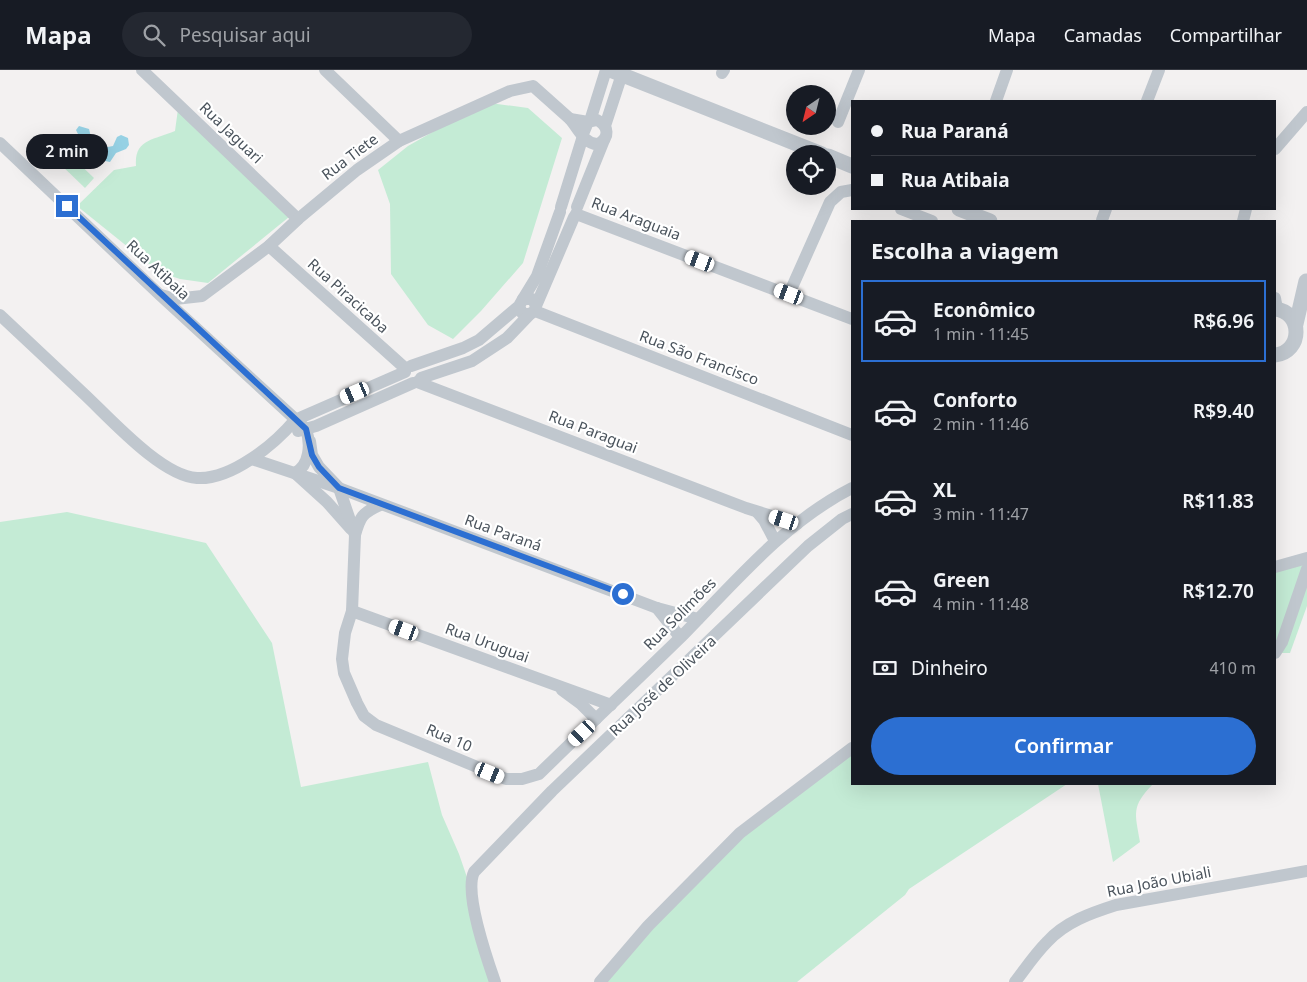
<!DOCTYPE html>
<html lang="pt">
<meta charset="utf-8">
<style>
body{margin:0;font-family:"Noto Sans",sans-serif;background:#242831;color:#f1f3f6;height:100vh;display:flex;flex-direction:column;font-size:19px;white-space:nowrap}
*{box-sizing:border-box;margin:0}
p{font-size:16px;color:#9ea1a6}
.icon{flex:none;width:28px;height:28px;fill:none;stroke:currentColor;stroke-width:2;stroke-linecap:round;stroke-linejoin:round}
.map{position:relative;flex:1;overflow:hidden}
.sheet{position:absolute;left:851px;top:150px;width:425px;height:565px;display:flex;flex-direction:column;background:#171b24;border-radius:0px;box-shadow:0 5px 20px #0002}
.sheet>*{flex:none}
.hud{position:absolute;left:851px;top:30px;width:425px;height:110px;border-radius:0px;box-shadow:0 5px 20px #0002;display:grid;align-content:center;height:110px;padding:0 20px;background:#171b24}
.needle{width:32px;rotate:215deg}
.tools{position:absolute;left:786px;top:15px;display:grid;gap:10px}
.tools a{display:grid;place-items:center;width:50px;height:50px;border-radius:50%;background:#171b24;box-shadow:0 5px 20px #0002;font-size:25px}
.end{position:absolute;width:22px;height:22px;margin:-11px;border:6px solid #2c6fd2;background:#fff;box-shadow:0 0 0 2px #fff}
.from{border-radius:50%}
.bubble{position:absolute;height:35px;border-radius:18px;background:#171b24;box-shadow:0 5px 20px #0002;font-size:16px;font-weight:600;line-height:35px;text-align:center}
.car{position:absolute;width:15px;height:30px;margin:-15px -8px;border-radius:6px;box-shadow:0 0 4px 1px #0007;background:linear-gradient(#fff 24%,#345 0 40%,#fff 0 76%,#345 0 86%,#fff 0)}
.hud b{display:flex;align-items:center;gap:18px;height:48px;font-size:19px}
.hud b+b{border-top:1px solid #363941}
.hud i{width:12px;height:12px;background:#f1f3f6}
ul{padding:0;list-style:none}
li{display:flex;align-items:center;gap:15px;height:82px;margin:0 10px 8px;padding:0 10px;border:2px solid transparent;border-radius:0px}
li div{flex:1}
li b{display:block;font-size:19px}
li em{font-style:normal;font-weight:600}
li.on{border-color:#2c6fd2}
li>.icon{width:45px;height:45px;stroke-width:1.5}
h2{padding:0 20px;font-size:22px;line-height:60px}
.pay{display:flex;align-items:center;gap:12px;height:55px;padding:0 20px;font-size:19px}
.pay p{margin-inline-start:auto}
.primary-button{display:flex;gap:10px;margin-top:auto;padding:10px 20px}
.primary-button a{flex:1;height:58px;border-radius:30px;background:#2c6fd2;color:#fff;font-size:20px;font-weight:600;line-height:58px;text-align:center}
header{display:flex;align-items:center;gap:30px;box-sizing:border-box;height:70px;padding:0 25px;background:#171b24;border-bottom:1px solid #363941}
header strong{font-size:24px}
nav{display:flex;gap:28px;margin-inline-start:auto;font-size:18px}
.search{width:350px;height:45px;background:#242831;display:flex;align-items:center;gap:12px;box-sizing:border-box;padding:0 18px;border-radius:28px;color:#9ea1a6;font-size:19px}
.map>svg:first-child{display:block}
.green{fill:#c4ebd5}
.water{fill:#96d1e4}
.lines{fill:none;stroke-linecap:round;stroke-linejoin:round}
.minor{stroke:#c0c7ce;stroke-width:12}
.tertiary{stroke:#c0c7ce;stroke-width:15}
.route{stroke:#2c6fd2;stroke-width:6}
.labels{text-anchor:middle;stroke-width:4.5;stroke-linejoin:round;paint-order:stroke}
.street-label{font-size:15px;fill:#4a535c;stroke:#fff}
</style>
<header>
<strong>Mapa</strong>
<div class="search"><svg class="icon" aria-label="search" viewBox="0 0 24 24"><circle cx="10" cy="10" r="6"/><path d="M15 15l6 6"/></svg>Pesquisar aqui</div>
<nav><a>Mapa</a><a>Camadas</a><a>Compartilhar</a></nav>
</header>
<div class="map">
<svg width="1307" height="912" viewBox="0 0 1307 912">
<rect width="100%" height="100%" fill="#f3f1f1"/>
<g class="green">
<polygon points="490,33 528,38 562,68 523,193 481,241 453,269 428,255 391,204 390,134 378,100 408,76 445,55"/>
<path d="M178,39L289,147L208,213L180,209L159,202L77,136L114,100L136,96C134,69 154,70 175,61Z"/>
<polygon points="67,82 94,108 85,118 58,92"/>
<polygon points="67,442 206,473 272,573 301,717 428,692 442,745 459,784 470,816 495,912 0,912 0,452"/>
<polygon points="1307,488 1307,536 1290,583 1275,583 1275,497"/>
<polygon points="852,678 852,714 1067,714 909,819 905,825 797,912 600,912 700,801"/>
<path d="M1098,714H1153C1131,737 1135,742 1140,772L1113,792Z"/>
</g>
<polygon class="water" points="79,56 89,59 92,71 102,78 113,76 117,67 121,65 128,68 129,75 126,79 116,83 110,92 105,91 99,81 79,66 76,60"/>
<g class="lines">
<g class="minor">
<polyline points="142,0 298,149"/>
<polyline points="325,0 399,71"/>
<polyline points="722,3 724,0"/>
<polyline points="996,31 1007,0"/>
<polyline points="1147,31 1159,0"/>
<polyline points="590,51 606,0"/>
<polyline points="838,52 859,0"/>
<polyline points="605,56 622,4"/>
<path d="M583,64L588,52L597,50C609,56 610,68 598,74C585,75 578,58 570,49L588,52"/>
<path d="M0,73L160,225L306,359C311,374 310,395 295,403L327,432L351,459"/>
<polyline points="1275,79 1307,42"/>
<polyline points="561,137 583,66"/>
<polyline points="577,137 604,70"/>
<polyline points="901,139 932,151"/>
<polyline points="576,144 852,249"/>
<polyline points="1102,150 1106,139"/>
<polyline points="1243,151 1246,139"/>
<polyline points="269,176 406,299"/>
<polyline points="789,224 830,132 841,122 852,120"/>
<polyline points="161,225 175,229 202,226 269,176 298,149 357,100 399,71 510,21 533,16 570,49"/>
<polyline points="1275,228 1277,239"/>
<polyline points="523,229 537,206 560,142"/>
<polyline points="536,236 574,147"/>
<polyline points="535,241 852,365"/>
<path d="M0,245C28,271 55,297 83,323C109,347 161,406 197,408C231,410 274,375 295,350L405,302"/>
<path d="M411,296L463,278L479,270L519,236L523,229H532C540,238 533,247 522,243L519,236"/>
<polyline points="421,308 472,291 507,268 530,244"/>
<polyline points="417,312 746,438 797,454"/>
<polyline points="298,361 316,356 413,313"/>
<path d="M310,371L312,385L319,397L339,418L355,465L352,541L345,563L342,589L344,603L357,633L364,646L376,655L506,709H522L539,704C587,657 636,611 684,564C736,511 785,452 852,418"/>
<polyline points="252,389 339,418 657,538 698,549"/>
<polyline points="758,443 764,450 775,471"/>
<path d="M355,465C360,447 362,443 380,435"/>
<polyline points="1275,497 1307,488"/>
<polyline points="657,538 680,567"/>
<polyline points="352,541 611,635"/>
<polyline points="1275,583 1282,572 1307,499"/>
<polyline points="562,620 581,634 596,649"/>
<path d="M495,912C487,889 464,823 474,802L552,721L808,476L842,449L852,444"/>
<polyline points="600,912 648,856 740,763 852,678"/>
<path d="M1015,912C1025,899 1035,884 1047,872C1065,852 1091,843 1116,835L1307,801"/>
</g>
<g class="tertiary">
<polyline points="610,0 822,84"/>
<polyline points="828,86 852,96"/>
<polyline points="959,139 990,151"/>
<path d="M1275,239C1303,242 1303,282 1275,285"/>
<polyline points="1296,254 1306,211"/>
</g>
</g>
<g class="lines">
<polyline class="route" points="67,136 306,359 312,385 319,397 339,418 623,524"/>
</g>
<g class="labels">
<g class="street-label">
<text transform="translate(231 63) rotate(44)" y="5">Rua Jaguari</text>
<text transform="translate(350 87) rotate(-37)" y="5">Rua Tiete</text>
<text transform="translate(636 149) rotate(21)" y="5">Rua Araguaia</text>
<text transform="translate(158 200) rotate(43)" y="5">Rua Atibaia</text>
<text transform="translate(348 226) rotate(42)" y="5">Rua Piracicaba</text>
<text transform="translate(699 288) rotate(21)" y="5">Rua São Francisco</text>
<text transform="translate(593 362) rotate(21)" y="5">Rua Paraguai</text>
<text transform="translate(503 463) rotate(20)" y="5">Rua Paraná</text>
<text transform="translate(680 544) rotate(-45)" y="5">Rua Solimões</text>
<text transform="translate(487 573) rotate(20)" y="5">Rua Uruguai</text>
<text transform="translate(663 616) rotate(-43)" y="5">Rua José de Oliveira</text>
<text transform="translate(449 668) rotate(23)" y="5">Rua 10</text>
<text transform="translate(1159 812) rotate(-11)" y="5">Rua João Ubiali</text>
</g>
</g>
</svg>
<div class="tools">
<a><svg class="needle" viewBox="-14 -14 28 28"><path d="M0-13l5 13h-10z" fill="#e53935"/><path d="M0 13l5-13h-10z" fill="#9ea1a6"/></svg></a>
<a><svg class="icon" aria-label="locate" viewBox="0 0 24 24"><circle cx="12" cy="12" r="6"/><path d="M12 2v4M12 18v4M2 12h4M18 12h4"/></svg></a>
</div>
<i class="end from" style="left:623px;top:524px"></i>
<i class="end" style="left:67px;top:136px"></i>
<div class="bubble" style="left:26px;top:64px;width:82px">2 min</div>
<i class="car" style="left:700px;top:191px;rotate:291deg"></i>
<i class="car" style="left:789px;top:224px;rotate:291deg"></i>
<i class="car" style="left:355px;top:323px;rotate:247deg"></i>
<i class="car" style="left:784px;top:450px;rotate:288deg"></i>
<i class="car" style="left:404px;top:560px;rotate:290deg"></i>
<i class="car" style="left:582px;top:663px;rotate:227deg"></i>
<i class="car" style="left:490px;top:703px;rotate:112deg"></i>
<div class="hud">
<b><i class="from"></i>Rua Paraná</b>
<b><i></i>Rua Atibaia</b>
</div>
<section class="sheet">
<h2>Escolha a viagem</h2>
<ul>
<li class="on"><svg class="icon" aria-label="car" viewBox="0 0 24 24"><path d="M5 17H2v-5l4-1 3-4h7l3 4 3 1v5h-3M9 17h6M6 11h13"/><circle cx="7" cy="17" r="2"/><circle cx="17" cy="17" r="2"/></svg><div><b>Econômico</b><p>1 min · 11:45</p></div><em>R$6.96</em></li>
<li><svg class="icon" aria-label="car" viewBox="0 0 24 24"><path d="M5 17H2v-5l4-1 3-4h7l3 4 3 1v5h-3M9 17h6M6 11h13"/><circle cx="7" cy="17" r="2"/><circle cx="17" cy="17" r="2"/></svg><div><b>Conforto</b><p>2 min · 11:46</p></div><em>R$9.40</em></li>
<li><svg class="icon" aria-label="car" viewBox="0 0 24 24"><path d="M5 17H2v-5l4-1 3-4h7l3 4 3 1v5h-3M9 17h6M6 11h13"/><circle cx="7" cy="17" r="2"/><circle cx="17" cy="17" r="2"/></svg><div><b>XL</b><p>3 min · 11:47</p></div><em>R$11.83</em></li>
<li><svg class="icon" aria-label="car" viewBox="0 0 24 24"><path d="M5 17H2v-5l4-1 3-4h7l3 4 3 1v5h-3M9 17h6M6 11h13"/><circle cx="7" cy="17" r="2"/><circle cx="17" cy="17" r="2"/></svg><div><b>Green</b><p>4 min · 11:48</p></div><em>R$12.70</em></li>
</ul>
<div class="pay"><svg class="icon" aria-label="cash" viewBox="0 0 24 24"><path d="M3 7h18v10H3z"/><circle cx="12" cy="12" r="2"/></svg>Dinheiro<p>410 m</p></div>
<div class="primary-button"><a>Confirmar</a></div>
</section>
</div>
